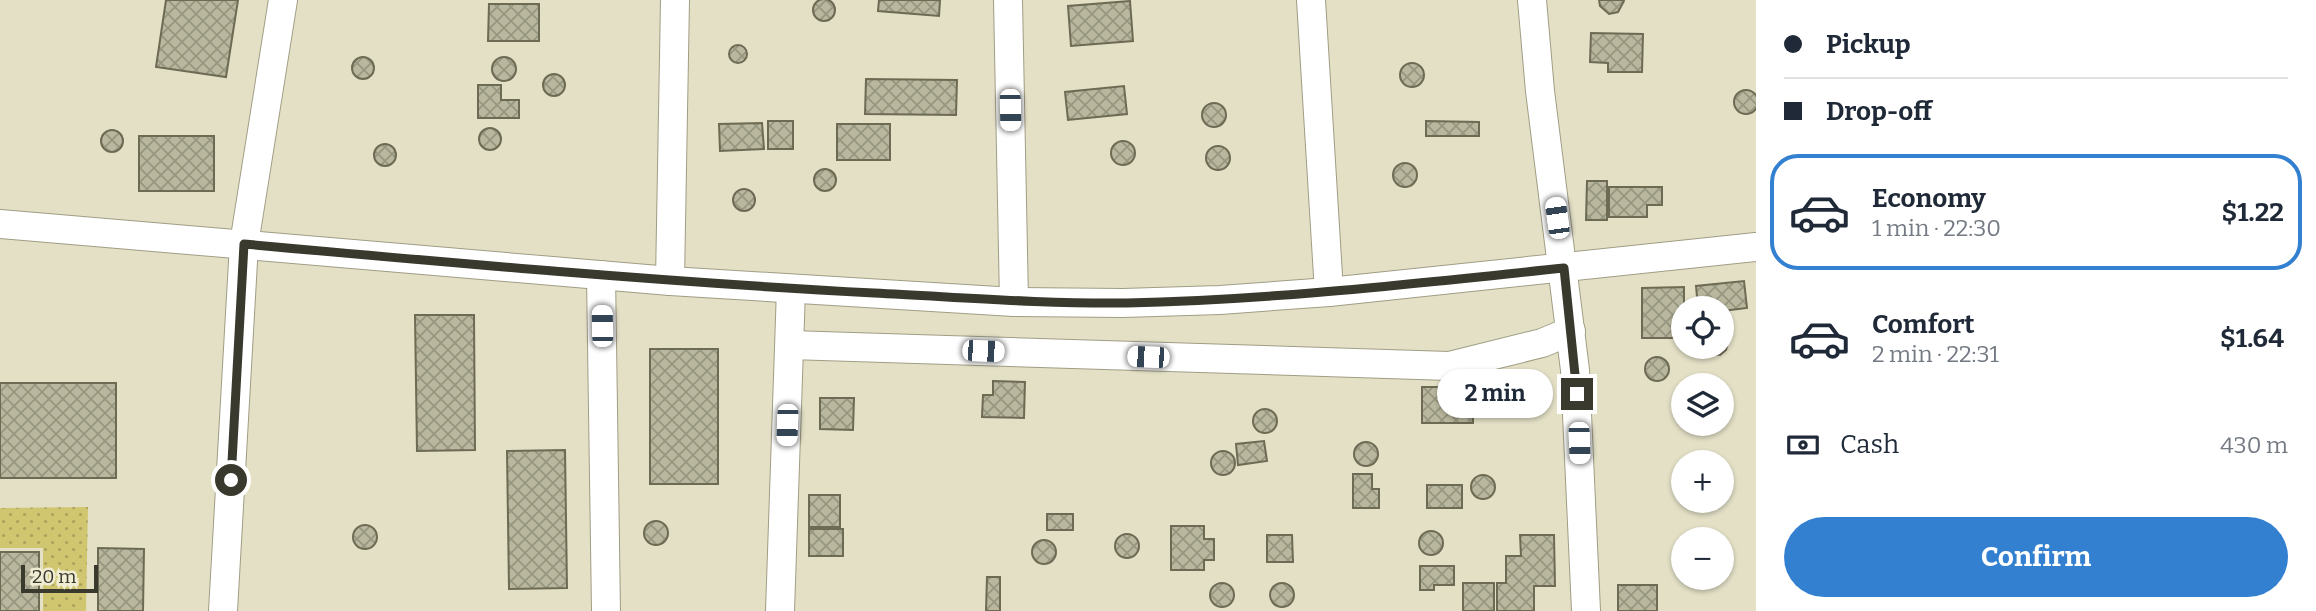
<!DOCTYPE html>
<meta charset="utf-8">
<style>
body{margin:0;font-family:Bitter,serif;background:#f2f2f3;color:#1f2937;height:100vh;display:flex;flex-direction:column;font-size:26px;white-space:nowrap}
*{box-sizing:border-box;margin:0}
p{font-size:23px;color:#747a83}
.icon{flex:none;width:38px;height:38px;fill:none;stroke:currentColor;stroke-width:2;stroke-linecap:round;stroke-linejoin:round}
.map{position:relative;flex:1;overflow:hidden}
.sheet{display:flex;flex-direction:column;background:#fff;width:560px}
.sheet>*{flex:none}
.top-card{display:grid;align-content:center;height:154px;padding:0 28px;background:#fff}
.fabs{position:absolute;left:1671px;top:296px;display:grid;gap:14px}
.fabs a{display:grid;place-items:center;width:63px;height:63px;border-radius:50%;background:#fff;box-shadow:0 2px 5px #0004;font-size:35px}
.scale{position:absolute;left:21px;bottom:18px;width:77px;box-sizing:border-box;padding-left:7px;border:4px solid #3a392e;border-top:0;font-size:19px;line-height:24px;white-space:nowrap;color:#3a392e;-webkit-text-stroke:5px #f0edd3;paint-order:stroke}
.end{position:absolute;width:32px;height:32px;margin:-16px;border:9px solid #3a392e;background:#fff;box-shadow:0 0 0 4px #fff}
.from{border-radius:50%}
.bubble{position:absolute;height:49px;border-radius:24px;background:#fff;box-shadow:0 2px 5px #0004;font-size:23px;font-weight:700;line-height:49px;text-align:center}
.car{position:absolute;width:21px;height:42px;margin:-21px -10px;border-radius:9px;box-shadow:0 0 5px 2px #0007;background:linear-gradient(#fff 24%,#345 0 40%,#fff 0 76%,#345 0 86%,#fff 0)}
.top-card b{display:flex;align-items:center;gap:24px;height:66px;font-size:26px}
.top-card b+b{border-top:2px solid #e0e1e3}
.top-card i{width:18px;height:18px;background:#1f2937}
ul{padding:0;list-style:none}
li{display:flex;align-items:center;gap:21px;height:116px;margin:0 14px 10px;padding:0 14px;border:4px solid transparent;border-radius:28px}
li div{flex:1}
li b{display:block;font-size:26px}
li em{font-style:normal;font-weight:700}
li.selected{border-color:#3380d1}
li>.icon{width:63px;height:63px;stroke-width:1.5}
.pay{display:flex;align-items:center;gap:18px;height:77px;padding:0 28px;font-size:26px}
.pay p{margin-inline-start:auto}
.cta{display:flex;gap:14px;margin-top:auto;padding:14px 28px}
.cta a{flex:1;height:80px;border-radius:42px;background:#3380d1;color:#fff;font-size:28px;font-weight:700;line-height:80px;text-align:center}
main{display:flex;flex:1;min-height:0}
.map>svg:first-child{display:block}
.green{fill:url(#green-dots)}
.building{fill:url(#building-cross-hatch);stroke:#6e6b54;stroke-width:2}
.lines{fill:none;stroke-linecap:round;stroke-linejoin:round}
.minor-casing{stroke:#a09d85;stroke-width:30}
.minor{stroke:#fff;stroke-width:28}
.route{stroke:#3a392e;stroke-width:9}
</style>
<main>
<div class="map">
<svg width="1756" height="611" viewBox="0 0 1756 611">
<defs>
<pattern id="green-dots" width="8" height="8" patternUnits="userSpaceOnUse" patternTransform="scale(1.75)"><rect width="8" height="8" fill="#d1c670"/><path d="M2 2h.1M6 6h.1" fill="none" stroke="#aba25c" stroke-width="1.8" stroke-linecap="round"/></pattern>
<pattern id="building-cross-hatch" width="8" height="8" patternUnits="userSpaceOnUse" patternTransform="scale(1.75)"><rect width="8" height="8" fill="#b9b79d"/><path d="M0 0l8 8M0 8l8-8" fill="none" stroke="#979680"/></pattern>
</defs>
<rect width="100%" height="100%" fill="#e3e0c6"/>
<polygon class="green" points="88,507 86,611 43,611 43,548 0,548 0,508"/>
<g class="building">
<circle cx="824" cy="10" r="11"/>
<polygon points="166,0 238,0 226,77 156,67"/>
<polygon points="879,0 940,0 939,16 878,11"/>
<polygon points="1599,0 1623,0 1624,1 1618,12 1609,14 1600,6"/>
<polygon points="1130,1 1133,41 1071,46 1068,6"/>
<polygon points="489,4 539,4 539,41 488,41"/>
<polygon points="1591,33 1643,34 1642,72 1608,72 1608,63 1590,62"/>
<circle cx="738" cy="54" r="9"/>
<circle cx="363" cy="68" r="11"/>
<circle cx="504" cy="69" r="12"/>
<circle cx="1412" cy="75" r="12"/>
<circle cx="554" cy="85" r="11"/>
<polygon points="866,79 957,80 956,115 865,114"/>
<polygon points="478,85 501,85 501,100 519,100 519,118 478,118"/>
<polygon points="1124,86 1127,114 1068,120 1065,92"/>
<circle cx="1746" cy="102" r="12"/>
<circle cx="1214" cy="115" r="12"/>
<rect x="768" y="121" width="25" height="28"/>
<polygon points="1426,121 1479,122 1479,136 1426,136"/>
<polygon points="762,123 764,149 720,151 719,124"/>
<rect x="837" y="124" width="53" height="36"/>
<circle cx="490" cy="139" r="11"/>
<circle cx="112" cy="141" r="11"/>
<rect x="139" y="136" width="75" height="55"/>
<circle cx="1123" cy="153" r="12"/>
<circle cx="385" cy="155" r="11"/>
<circle cx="1218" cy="158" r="12"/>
<circle cx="1405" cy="175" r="12"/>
<circle cx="825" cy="180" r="11"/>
<polygon points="1587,181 1607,181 1607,220 1586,220"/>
<polygon points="1609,187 1662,187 1662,205 1647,205 1647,217 1609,217"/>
<circle cx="744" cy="200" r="11"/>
<polygon points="1744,281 1747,308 1722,311 1722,308 1698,308 1696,286"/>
<polygon points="1684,287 1684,338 1642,338 1642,288"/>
<polygon points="415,315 474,315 475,450 417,451"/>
<polygon points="1722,333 1728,342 1726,350 1720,355 1708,353 1704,346 1722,346"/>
<rect x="650" y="349" width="68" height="135"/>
<circle cx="1657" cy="369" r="12"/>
<polygon points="993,381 1025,382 1024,418 982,417 983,395 993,395"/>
<rect x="0" y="383" width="116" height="95"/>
<rect x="1422" y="387" width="51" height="36"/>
<polygon points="820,398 854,398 853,430 820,429"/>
<circle cx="1265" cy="421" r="12"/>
<polygon points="1264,441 1267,461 1238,465 1236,444"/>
<circle cx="1366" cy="454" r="12"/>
<polygon points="565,450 567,588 509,589 507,451"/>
<circle cx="1223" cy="463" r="12"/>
<polygon points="1353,474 1372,474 1372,489 1379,489 1379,508 1353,508"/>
<circle cx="1483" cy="487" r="12"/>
<rect x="1427" y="485" width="35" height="23"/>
<rect x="809" y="495" width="31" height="32"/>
<rect x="1047" y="514" width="26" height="16"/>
<circle cx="656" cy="533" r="12"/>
<circle cx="365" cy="537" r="12"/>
<polygon points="1171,526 1204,526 1204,539 1214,539 1214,560 1204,560 1204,570 1171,570"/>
<rect x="809" y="529" width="34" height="27"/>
<circle cx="1431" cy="543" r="12"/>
<circle cx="1127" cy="546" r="12"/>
<polygon points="1267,535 1292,535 1293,562 1267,562"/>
<polygon points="1520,535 1554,535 1555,586 1534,586 1534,611 1497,611 1497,583 1506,583 1506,556 1521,556"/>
<circle cx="1044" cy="552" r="12"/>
<polygon points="98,548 144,549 143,611 98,611"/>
<rect x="0" y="552" width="39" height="59"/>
<polygon points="1420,566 1454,566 1454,585 1434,585 1434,590 1420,590"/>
<polygon points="987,577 1000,577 1000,611 986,611"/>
<circle cx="1222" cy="595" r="12"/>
<circle cx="1282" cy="595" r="12"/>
<rect x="1463" y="583" width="31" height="28"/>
<rect x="1618" y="585" width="39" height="26"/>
</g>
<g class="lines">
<g class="minor-casing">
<g id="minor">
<polyline points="1008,0 1014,302"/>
<polyline points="1311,0 1329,292"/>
<polyline points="1532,0 1540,91 1575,370 1586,611"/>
<polyline points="0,224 670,281 1014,302 1123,303 1220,300 1329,292 1756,247"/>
<polyline points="601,275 606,611"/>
<polyline points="670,281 675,0"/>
<polyline points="790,345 1449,366 1542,343 1571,331"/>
<polyline points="223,611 244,244 283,0"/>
<polyline points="780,611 791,289"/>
</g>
</g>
<use href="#minor" class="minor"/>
</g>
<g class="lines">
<path class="route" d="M231,480L244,244C454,263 664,282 874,293C958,297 1042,304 1127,303C1273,300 1418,283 1564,268L1577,394"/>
</g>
</svg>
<div class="fabs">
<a><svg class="icon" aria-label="locate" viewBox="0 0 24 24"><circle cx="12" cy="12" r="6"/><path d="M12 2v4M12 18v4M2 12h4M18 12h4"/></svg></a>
<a><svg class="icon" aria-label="layers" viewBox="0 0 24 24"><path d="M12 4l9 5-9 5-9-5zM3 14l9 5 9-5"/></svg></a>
<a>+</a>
<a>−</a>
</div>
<div class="scale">20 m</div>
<i class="end from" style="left:231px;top:480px"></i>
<i class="end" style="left:1577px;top:394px"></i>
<div class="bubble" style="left:1437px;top:369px;width:116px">2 min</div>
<i class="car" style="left:1010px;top:110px;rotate:179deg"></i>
<i class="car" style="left:1557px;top:218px;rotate:352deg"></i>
<i class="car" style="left:602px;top:326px;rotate:359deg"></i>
<i class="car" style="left:983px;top:351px;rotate:92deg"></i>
<i class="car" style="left:1148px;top:357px;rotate:272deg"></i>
<i class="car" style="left:787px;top:425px;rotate:182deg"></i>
<i class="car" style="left:1579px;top:443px;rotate:178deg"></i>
</div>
<section class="sheet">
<div class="top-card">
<b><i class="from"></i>Pickup</b>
<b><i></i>Drop-off</b>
</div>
<ul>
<li class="selected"><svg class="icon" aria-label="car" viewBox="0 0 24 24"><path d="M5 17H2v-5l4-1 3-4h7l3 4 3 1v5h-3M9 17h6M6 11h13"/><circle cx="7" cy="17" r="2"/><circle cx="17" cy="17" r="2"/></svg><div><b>Economy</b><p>1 min · 22:30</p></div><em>$1.22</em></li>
<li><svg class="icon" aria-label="car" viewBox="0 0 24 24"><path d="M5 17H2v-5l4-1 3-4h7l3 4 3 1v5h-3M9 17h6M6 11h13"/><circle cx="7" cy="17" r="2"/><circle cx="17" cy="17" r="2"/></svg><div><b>Comfort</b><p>2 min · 22:31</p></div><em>$1.64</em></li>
</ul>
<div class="pay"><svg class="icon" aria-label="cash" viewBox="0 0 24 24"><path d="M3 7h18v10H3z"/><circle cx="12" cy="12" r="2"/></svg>Cash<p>430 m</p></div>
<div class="cta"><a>Confirm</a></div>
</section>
</main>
